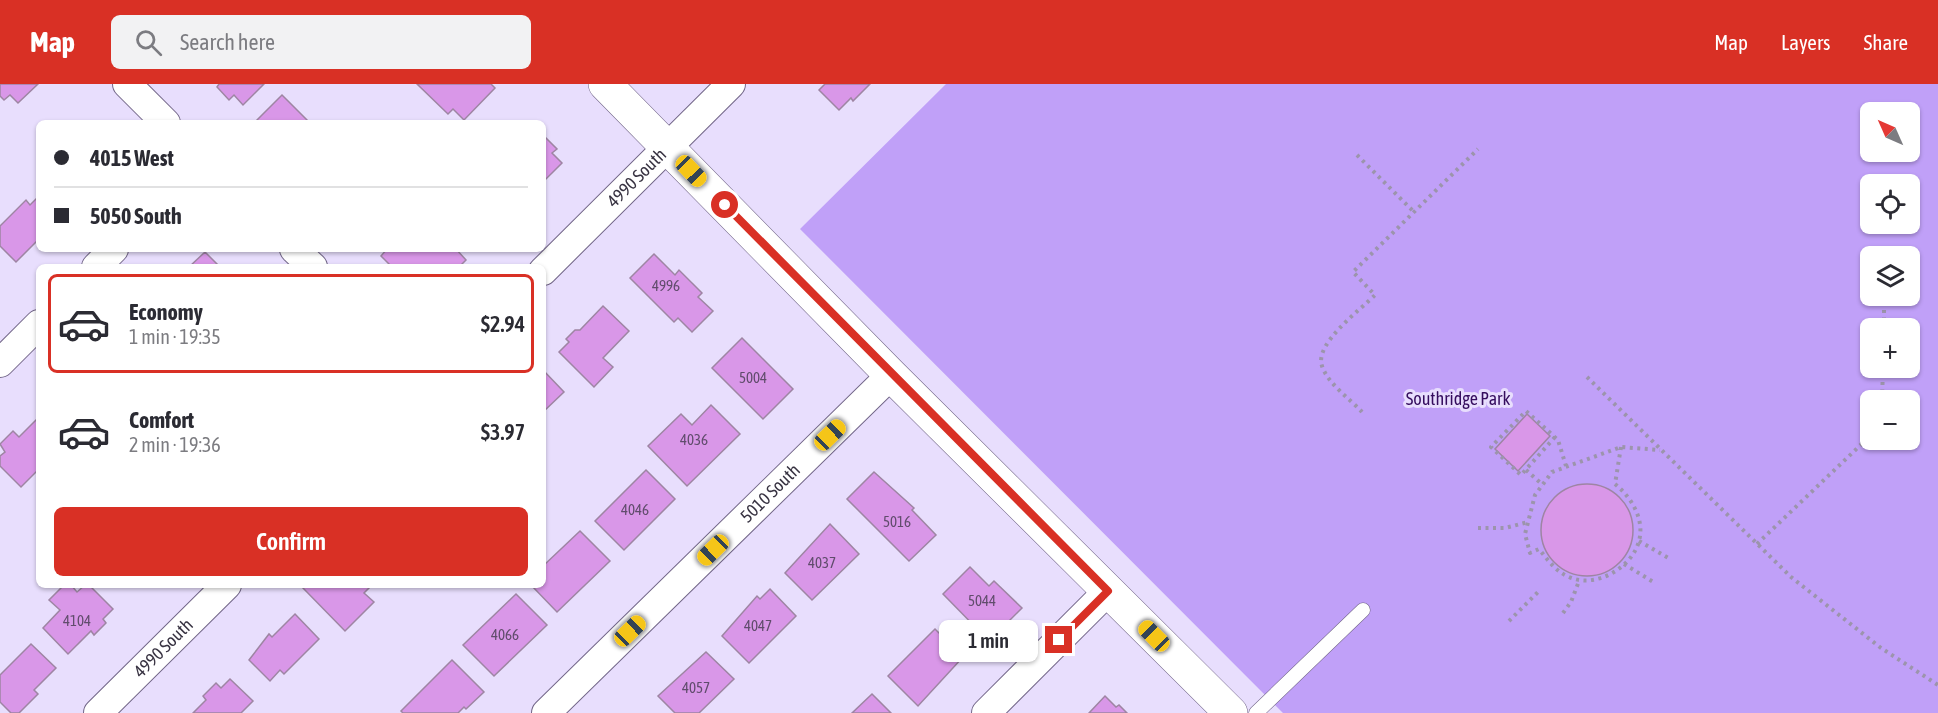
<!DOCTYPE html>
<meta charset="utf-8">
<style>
body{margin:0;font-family:"Asap Condensed",sans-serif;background:#f2f2f3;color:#2b2b33;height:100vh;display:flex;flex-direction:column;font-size:22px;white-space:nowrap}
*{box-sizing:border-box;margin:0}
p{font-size:20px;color:#7c7c81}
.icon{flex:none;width:33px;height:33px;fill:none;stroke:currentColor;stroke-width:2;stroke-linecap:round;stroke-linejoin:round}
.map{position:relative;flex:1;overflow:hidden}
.panel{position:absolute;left:36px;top:180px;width:510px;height:324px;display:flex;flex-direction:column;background:#fff;border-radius:9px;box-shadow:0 2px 4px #0004}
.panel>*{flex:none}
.guide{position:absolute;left:36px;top:36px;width:510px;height:132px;border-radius:9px;box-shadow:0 2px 4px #0004;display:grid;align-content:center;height:132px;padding:0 18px;background:#fff}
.needle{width:39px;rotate:315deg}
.tools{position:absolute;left:1860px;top:18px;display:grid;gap:12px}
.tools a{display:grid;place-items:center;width:60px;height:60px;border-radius:9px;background:#fff;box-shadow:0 2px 4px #0004;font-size:30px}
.end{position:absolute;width:27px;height:27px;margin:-14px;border:8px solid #d93025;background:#fff;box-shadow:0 0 0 3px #fff}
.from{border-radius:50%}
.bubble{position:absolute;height:42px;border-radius:9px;background:#fff;box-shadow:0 2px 4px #0004;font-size:20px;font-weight:600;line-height:42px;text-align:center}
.car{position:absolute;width:18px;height:36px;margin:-18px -9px;border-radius:8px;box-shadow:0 0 4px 2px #0007;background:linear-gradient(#f5c518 24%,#345 0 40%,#f5c518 0 76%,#345 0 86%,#f5c518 0)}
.guide b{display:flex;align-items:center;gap:21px;height:57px;font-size:22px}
.guide b+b{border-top:2px solid #e1e1e2}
.guide i{width:15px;height:15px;background:#2b2b33}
ul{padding:10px 0 0;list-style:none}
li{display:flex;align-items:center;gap:18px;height:99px;margin:0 12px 9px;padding:0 6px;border:3px solid transparent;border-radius:9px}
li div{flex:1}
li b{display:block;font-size:22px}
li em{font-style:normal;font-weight:600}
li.current{border-color:#d93025}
li>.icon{width:54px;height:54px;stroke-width:1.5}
.button{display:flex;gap:12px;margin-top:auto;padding:12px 18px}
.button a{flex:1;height:69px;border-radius:9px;background:#d93025;color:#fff;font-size:24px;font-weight:600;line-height:69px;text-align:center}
header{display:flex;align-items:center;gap:36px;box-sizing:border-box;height:84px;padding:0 30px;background:#d93025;color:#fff}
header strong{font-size:28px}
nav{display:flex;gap:33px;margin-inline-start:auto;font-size:21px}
.search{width:420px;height:54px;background:#f2f2f3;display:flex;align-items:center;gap:15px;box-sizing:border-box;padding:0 21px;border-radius:9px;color:#7c7c81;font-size:22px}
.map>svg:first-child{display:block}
.green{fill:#c0a0f8;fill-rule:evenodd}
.building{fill:#d997e8;stroke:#9e85a3;stroke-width:1.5}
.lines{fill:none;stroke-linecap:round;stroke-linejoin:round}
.service-casing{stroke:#726688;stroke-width:15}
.minor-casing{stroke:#726688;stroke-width:30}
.tertiary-casing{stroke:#726688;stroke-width:34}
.path{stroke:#9c94ac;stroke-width:4;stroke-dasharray:3 4.5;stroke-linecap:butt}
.service{stroke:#fff;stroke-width:14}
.minor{stroke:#fff;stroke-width:28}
.tertiary{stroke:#fff;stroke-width:33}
.route{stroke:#d93025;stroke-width:8}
.labels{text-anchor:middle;stroke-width:6;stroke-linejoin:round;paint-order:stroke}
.number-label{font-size:15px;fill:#604c6c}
.street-label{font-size:18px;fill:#383342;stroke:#e8defd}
.park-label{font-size:18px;fill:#350d5e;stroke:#e8defd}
</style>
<header>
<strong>Map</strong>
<div class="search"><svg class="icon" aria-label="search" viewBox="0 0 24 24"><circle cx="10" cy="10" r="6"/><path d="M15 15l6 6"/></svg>Search here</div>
<nav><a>Map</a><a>Layers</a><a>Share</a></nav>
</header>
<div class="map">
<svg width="1938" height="629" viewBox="0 0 1938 629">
<rect width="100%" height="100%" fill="#e8defd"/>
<path class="green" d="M946,0H1938V629H1283L800,145ZM1870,28H1910V68H1870ZM1870,100H1910V140H1870ZM1870,172H1910V212H1870ZM1870,244H1910V284H1870ZM1870,316H1910V356H1870Z"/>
<g class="building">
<polygon points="0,0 38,0 18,19 10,11 4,16 0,12"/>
<polygon points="219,0 264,0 243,21 234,11 229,16 217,3"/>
<polygon points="417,0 491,0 495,4 464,36 453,25 448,30"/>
<polygon points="825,0 870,0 853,17 851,14 839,26 819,6"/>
<polygon points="282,11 310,39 260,39 257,36"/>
<polygon points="544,52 557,65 552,69 562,79 543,98"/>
<polygon points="39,112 39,155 16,178 0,162 0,142 26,116 30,121"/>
<polygon points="387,165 456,165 466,176 459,183 392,183 381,172"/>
<polygon points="205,168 220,183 189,183"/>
<polygon points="654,170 675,191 679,186 702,209 698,213 713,227 692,248 678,234 674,238 630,194"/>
<polygon points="603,222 629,247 603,274 613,283 594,303 559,268 569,258 566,255 575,246 580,246"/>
<polygon points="742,254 793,305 763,335 712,284"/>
<polygon points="543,286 564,308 543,328"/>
<polygon points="711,321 740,350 687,402 648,362 681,330 692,341"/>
<polygon points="1527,330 1550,352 1518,387 1495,365"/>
<polygon points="39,333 39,385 21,403 0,382 0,372 5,368 0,360 13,347 19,353"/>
<polygon points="646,386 675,415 624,466 595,437"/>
<polygon points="874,388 914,424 912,426 936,451 909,477 847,415"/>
<circle cx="1587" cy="446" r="46"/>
<polygon points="830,440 859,470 812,516 785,489"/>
<polygon points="580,447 610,477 557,528 531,501 543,501 543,482"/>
<polygon points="970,483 989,502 994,497 1022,524 989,557 943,510"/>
<polygon points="64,501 71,501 77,508 85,501 89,501 113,525 103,535 106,539 94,551 91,547 68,570 43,544 60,526 49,516"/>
<polygon points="306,501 372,501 364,509 374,518 345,547 303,504"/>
<polygon points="770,505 796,532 749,579 722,552 757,512 760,515"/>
<polygon points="516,510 547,541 494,592 463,561"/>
<polygon points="295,530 319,555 284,590 280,586 270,597 249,576 269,550 272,553"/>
<polygon points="935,545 963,573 918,622 888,592"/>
<polygon points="31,560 56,584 34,606 38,610 19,629 11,629 0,618 0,591"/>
<polygon points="706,568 734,595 699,629 675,629 658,612"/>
<polygon points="452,576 484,608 466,625 464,623 458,629 403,629 401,627"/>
<polygon points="230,595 253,617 241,629 193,629 206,616 203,612 216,599 221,604"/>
<polygon points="872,610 891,629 852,629"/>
<polygon points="1105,612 1116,623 1119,621 1127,629 1089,629"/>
</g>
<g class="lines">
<g class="service-casing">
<polyline id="service" points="1256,629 1363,526"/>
</g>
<g class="minor-casing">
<g id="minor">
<polyline points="127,0 166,39"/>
<polyline points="294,165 313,183"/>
<polyline points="96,183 114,165"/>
<path id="s1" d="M543,187L731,0"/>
<polyline points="0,279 39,240"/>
<path id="s2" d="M98,629L227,501"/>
<path id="s3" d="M546,629L891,291"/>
<polyline points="986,629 1108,507"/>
</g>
</g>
<g class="tertiary-casing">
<polyline id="tertiary" points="605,0 891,291 1231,629"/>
</g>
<g class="path">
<polyline points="1357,71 1414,128"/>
<polyline points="1884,244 1884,212"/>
<polyline points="1587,293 1791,493 1881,564 1938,601"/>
<polyline points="1882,316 1883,284"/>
<path d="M1362,328C1350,315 1328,300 1322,282C1314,260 1360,226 1375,211L1353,188L1478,65"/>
<polyline points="1555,353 1521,391 1491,363 1526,327 1558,356 1566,382"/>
<path d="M1621,363L1615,400C1631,413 1645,435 1639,457C1632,484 1595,505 1569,493C1555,487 1548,476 1539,465L1530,469L1525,450L1535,411L1552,388L1621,363L1660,366"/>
<polyline points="1526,386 1543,401"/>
<polyline points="1478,444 1505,444 1528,438"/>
<polyline points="1639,457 1670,475"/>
<polyline points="1757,460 1870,352"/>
<polyline points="1624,480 1655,499"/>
<polyline points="1563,529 1571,518 1579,497"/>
<polyline points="1509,537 1540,506"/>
</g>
<use href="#service" class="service"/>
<use href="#minor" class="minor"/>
<use href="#tertiary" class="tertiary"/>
</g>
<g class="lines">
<polyline class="route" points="725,121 1108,507 1059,556"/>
</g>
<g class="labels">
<g class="number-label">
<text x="666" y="207">4996</text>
<text x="753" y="299">5004</text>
<text x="694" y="361">4036</text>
<text x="635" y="431">4046</text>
<text x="897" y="443">5016</text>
<text x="822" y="484">4037</text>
<text x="982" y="522">5044</text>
<text x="77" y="542">4104</text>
<text x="758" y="547">4047</text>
<text x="505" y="556">4066</text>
<text x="696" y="609">4057</text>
</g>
<g class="street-label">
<text dy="6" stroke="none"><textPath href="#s1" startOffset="132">4990 South</textPath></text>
<text dy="6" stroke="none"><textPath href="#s3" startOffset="314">5010 South</textPath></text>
<text dy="6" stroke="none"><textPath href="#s2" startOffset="92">4990 South</textPath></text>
</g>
<g class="park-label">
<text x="1458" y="321">Southridge Park</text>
</g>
</g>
</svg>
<div class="tools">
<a><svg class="needle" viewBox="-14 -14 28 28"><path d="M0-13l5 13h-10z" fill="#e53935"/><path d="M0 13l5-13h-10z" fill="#7c7c81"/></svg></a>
<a><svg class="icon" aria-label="locate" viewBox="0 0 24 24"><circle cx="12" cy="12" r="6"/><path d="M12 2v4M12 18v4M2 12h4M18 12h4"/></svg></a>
<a><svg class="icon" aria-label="layers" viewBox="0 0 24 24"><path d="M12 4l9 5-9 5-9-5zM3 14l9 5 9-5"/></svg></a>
<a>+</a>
<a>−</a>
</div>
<i class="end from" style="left:725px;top:121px"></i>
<i class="end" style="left:1059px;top:556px"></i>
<div class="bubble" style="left:939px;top:536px;width:99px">1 min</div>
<i class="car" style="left:691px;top:87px;rotate:136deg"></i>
<i class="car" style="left:830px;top:351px;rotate:46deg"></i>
<i class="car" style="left:713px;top:466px;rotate:226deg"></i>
<i class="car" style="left:630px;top:547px;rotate:46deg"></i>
<i class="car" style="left:1154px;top:552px;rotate:315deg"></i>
<div class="guide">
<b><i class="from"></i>4015 West</b>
<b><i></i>5050 South</b>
</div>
<section class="panel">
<ul>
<li class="current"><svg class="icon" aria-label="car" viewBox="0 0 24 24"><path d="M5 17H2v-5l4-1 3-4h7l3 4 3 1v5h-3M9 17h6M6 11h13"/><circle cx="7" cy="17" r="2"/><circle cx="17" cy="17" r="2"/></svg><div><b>Economy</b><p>1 min · 19:35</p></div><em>$2.94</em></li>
<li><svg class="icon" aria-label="car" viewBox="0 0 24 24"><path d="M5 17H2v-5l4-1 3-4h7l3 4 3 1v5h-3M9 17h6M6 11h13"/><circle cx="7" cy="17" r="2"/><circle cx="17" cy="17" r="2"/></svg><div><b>Comfort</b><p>2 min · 19:36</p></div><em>$3.97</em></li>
</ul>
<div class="button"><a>Confirm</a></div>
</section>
</div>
